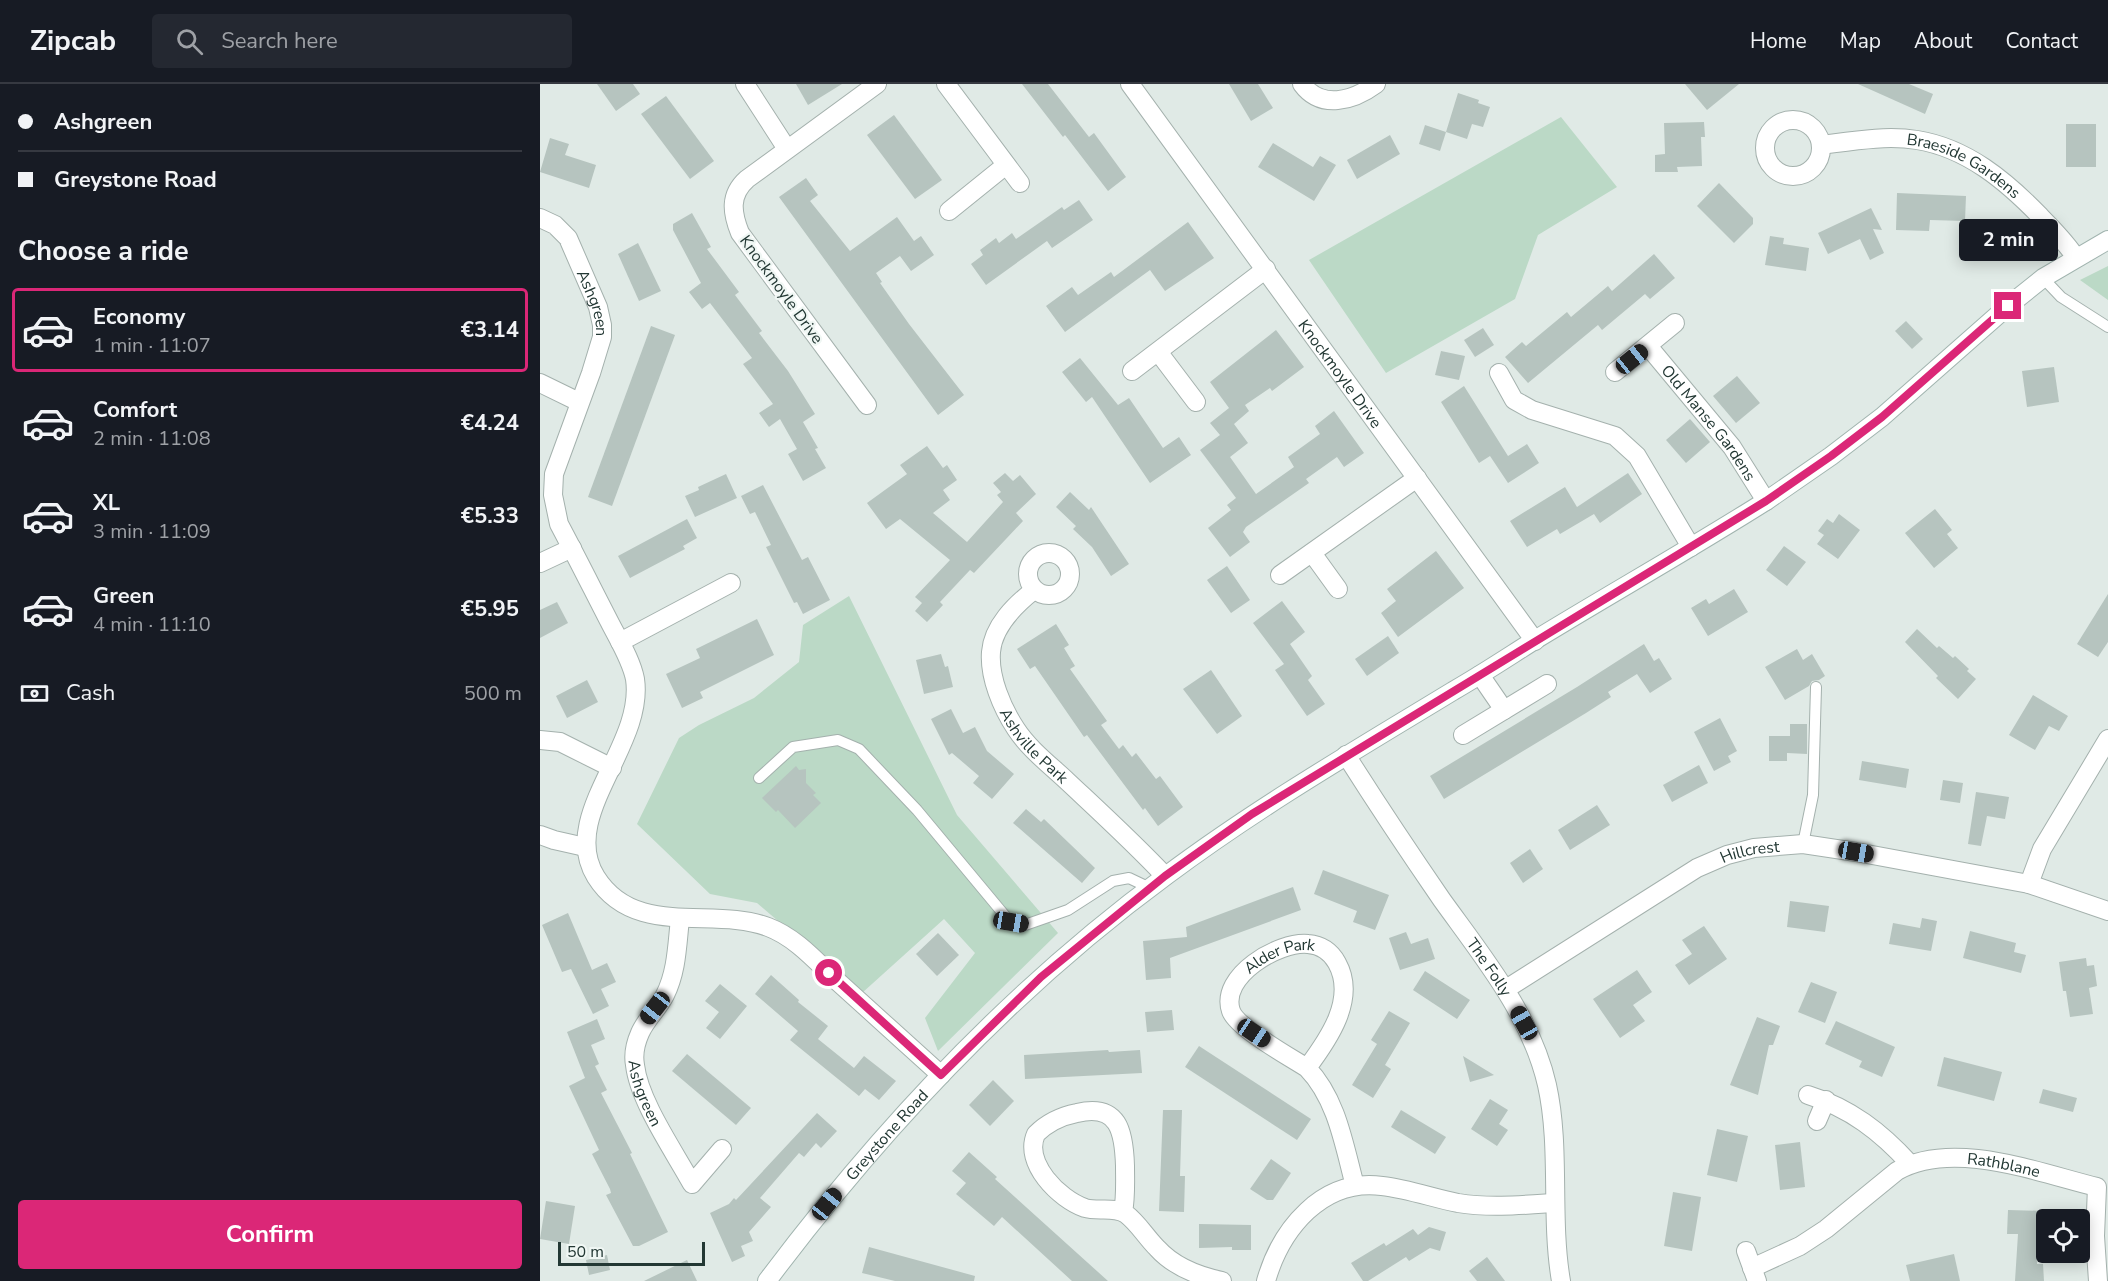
<!DOCTYPE html>
<meta charset="utf-8">
<style>
body{margin:0;font-family:"Nunito Sans",sans-serif;background:#242831;color:#f1f3f6;height:100vh;display:flex;flex-direction:column;font-size:22px;white-space:nowrap}
*{box-sizing:border-box;margin:0}
p{font-size:20px;color:#9ea1a6}
.icon{flex:none;width:33px;height:33px;fill:none;stroke:currentColor;stroke-width:2;stroke-linecap:round;stroke-linejoin:round}
.map{position:relative;flex:1;overflow:hidden}
.panel{display:flex;flex-direction:column;background:#171b24;width:540px}
.panel>*{flex:none}
.hud{display:grid;align-content:center;height:132px;padding:0 18px;background:#171b24}
.buttons{position:absolute;left:1496px;top:1125px;display:grid;gap:12px}
.buttons a{display:grid;place-items:center;width:54px;height:54px;border-radius:6px;background:#171b24;box-shadow:0 3px 15px #0003;font-size:30px}
.scale{position:absolute;left:18px;bottom:15px;width:147px;box-sizing:border-box;padding-left:6px;border:3px solid #233834;border-top:0;font-size:16px;line-height:21px;white-space:nowrap;color:#233834;-webkit-text-stroke:4px #f0f7f4;paint-order:stroke}
.end{position:absolute;width:27px;height:27px;margin:-14px;border:8px solid #db2777;background:#fff;box-shadow:0 0 0 3px #fff}
.from{border-radius:50%}
.bubble{position:absolute;height:42px;border-radius:6px;background:#171b24;box-shadow:0 3px 15px #0003;font-size:20px;font-weight:700;line-height:42px;text-align:center}
.car{position:absolute;width:18px;height:36px;margin:-18px -9px;border-radius:8px;box-shadow:0 0 4px 2px #0007;background:linear-gradient(#222 24%,#8ab4d8 0 40%,#222 0 76%,#8ab4d8 0 86%,#222 0)}
.hud b{display:flex;align-items:center;gap:21px;height:57px;font-size:22px}
.hud b+b{border-top:2px solid #363941}
.hud i{width:15px;height:15px;background:#f1f3f6}
ul{padding:0;list-style:none}
li{display:flex;align-items:center;gap:18px;height:84px;margin:0 12px 9px;padding:0 6px;border:3px solid transparent;border-radius:6px}
li div{flex:1}
li b{display:block;font-size:22px}
li em{font-style:normal;font-weight:700}
li.current{border-color:#db2777}
li>.icon{width:54px;height:54px;stroke-width:1.5}
h2{padding:0 18px;font-size:27px;line-height:72px}
.pay{display:flex;align-items:center;gap:15px;height:66px;padding:0 18px;font-size:22px}
.pay p{margin-inline-start:auto}
.cta{display:flex;gap:12px;margin-top:auto;padding:12px 18px}
.cta a{flex:1;height:69px;border-radius:6px;background:#db2777;color:#fff;font-size:24px;font-weight:700;line-height:69px;text-align:center}
header{display:flex;align-items:center;gap:36px;box-sizing:border-box;height:84px;padding:0 30px;background:#171b24;border-bottom:2px solid #363941}
header strong{font-size:28px}
nav{display:flex;gap:33px;margin-inline-start:auto;font-size:21px}
.search{width:420px;height:54px;background:#242831;display:flex;align-items:center;gap:15px;box-sizing:border-box;padding:0 21px;border-radius:6px;color:#9ea1a6;font-size:22px}
main{display:flex;flex:1;min-height:0}
.map>svg:first-child{display:block}
.green{fill:#bbd9c6}
.building{fill:#b6c4bf}
.lines{fill:none;stroke-linecap:round;stroke-linejoin:round}
.service-casing{stroke:#a4b1ad;stroke-width:12}
.minor-casing{stroke:#a4b1ad;stroke-width:20}
.secondary-casing{stroke:#a1b4af;stroke-width:20}
.service{stroke:#fff;stroke-width:10}
.minor{stroke:#fff;stroke-width:18}
.secondary{stroke:#fff;stroke-width:18}
.route{stroke:#db2777;stroke-width:8}
.labels{text-anchor:middle;stroke-width:4.5;stroke-linejoin:round;paint-order:stroke}
.street-label{font-size:16px;fill:#233834;stroke:#f0f7f4}
</style>
<header>
<strong>Zipcab</strong>
<div class="search"><svg class="icon" aria-label="search" viewBox="0 0 24 24"><circle cx="10" cy="10" r="6"/><path d="M15 15l6 6"/></svg>Search here</div>
<nav><a>Home</a><a>Map</a><a>About</a><a>Contact</a></nav>
</header>
<main>
<section class="panel">
<div class="hud">
<b><i class="from"></i>Ashgreen</b>
<b><i></i>Greystone Road</b>
</div>
<h2>Choose a ride</h2>
<ul>
<li class="current"><svg class="icon" aria-label="car" viewBox="0 0 24 24"><path d="M5 17H2v-5l4-1 3-4h7l3 4 3 1v5h-3M9 17h6M6 11h13"/><circle cx="7" cy="17" r="2"/><circle cx="17" cy="17" r="2"/></svg><div><b>Economy</b><p>1 min · 11:07</p></div><em>€3.14</em></li>
<li><svg class="icon" aria-label="car" viewBox="0 0 24 24"><path d="M5 17H2v-5l4-1 3-4h7l3 4 3 1v5h-3M9 17h6M6 11h13"/><circle cx="7" cy="17" r="2"/><circle cx="17" cy="17" r="2"/></svg><div><b>Comfort</b><p>2 min · 11:08</p></div><em>€4.24</em></li>
<li><svg class="icon" aria-label="car" viewBox="0 0 24 24"><path d="M5 17H2v-5l4-1 3-4h7l3 4 3 1v5h-3M9 17h6M6 11h13"/><circle cx="7" cy="17" r="2"/><circle cx="17" cy="17" r="2"/></svg><div><b>XL</b><p>3 min · 11:09</p></div><em>€5.33</em></li>
<li><svg class="icon" aria-label="car" viewBox="0 0 24 24"><path d="M5 17H2v-5l4-1 3-4h7l3 4 3 1v5h-3M9 17h6M6 11h13"/><circle cx="7" cy="17" r="2"/><circle cx="17" cy="17" r="2"/></svg><div><b>Green</b><p>4 min · 11:10</p></div><em>€5.95</em></li>
</ul>
<div class="pay"><svg class="icon" aria-label="cash" viewBox="0 0 24 24"><path d="M3 7h18v10H3z"/><circle cx="12" cy="12" r="2"/></svg>Cash<p>500 m</p></div>
<div class="cta"><a>Confirm</a></div>
</section>
<div class="map">
<svg width="1568" height="1197" viewBox="0 0 1568 1197">
<rect width="100%" height="100%" fill="#e0eae6"/>
<g class="green">
<polygon points="1021,33 1077,103 998,151 975,215 846,289 769,176"/>
<polygon points="1568,182 1568,216 1540,196"/>
<polygon points="309,512 417,731 518,849 398,967 385,934 435,869 404,835 322,909 217,819 170,810 97,740 139,654 159,641 214,614 259,578 263,541"/>
</g>
<g class="building">
<polygon points="57,0 93,0 100,10 76,27"/>
<polygon points="256,0 302,0 268,21"/>
<polygon points="482,0 508,0 549,53 554,49 586,93 568,107 525,51 523,53"/>
<polygon points="689,0 718,0 733,24 711,37"/>
<polygon points="1145,0 1199,0 1167,26"/>
<polygon points="1318,0 1369,0 1393,10 1385,30"/>
<polygon points="918,9 939,16 938,19 950,23 943,43 932,40 927,55 906,48"/>
<polygon points="126,12 174,77 150,95 101,30"/>
<polygon points="354,31 402,96 375,115 327,51"/>
<polygon points="1164,38 1165,53 1161,53 1162,82 1137,83 1138,88 1115,88 1115,71 1125,70 1124,39"/>
<rect x="1526" y="40" width="30" height="43"/>
<polygon points="885,41 906,48 900,67 879,60"/>
<polygon points="850,51 860,70 817,95 807,76"/>
<polygon points="10,54 29,60 25,71 56,81 49,104 0,88"/>
<polygon points="733,59 773,83 780,72 796,81 774,117 718,83"/>
<polygon points="266,94 278,111 270,117 310,167 357,133 374,157 381,152 394,171 371,187 360,172 336,189 342,198 340,199 369,240 424,311 398,331 239,113"/>
<polygon points="1179,99 1213,134 1213,140 1194,159 1157,122"/>
<polygon points="1357,109 1426,112 1425,137 1390,136 1389,147 1356,146"/>
<polygon points="539,116 553,136 512,164 507,157 446,201 431,180 443,171 440,166 456,154 459,159 472,149 476,155 522,123 524,126"/>
<polygon points="1331,124 1342,146 1333,145 1344,169 1330,176 1320,155 1288,170 1278,149"/>
<polygon points="152,129 171,163 167,165 199,208 195,211 222,247 219,249 248,287 275,330 263,338 278,364 275,365 286,384 263,397 248,370 257,365 240,335 229,343 219,329 233,320 203,280 212,274 170,219 162,225 149,208 161,199 133,146 133,140"/>
<polygon points="648,138 674,174 625,207 610,186 525,248 506,222 532,203 538,211 571,188 574,193"/>
<polygon points="1230,152 1244,154 1243,160 1269,164 1266,187 1225,181"/>
<polygon points="98,159 121,207 99,217 78,170"/>
<polygon points="1114,170 1135,194 1110,215 1105,210 1062,246 1058,241 988,299 965,273 982,258 986,262 1027,228 1031,233 1068,202 1072,207"/>
<polygon points="1366,237 1383,255 1372,265 1355,247"/>
<polygon points="111,242 135,251 72,422 48,413"/>
<polygon points="943,244 954,261 935,273 924,256"/>
<polygon points="736,246 764,283 732,307 730,304 705,321 709,327 694,340 708,359 690,373 716,410 754,383 748,373 780,350 775,342 794,327 824,369 804,383 797,373 766,395 769,399 706,443 703,448 710,458 690,473 668,444 691,426 687,421 696,414 660,366 680,351 670,339 689,324 670,298"/>
<polygon points="901,267 925,272 919,296 895,291"/>
<polygon points="540,274 578,321 589,314 623,364 639,353 651,371 610,399 552,313 546,318 522,288"/>
<polygon points="1514,283 1519,318 1487,323 1482,287"/>
<polygon points="1197,292 1220,319 1196,339 1173,312"/>
<polygon points="924,302 968,372 987,360 999,379 968,399 950,372 939,379 901,318"/>
<polygon points="1150,335 1170,358 1146,379 1126,356"/>
<polygon points="387,362 403,384 407,381 417,396 403,406 410,416 393,429 427,458 463,418 457,411 461,408 453,399 465,389 473,397 480,391 496,410 476,429 483,437 434,489 430,486 400,518 403,521 387,538 375,527 382,519 375,513 410,476 360,435 346,445 327,419 367,390 360,381"/>
<polygon points="1088,389 1102,410 1060,439 1054,430 1020,450 1017,445 987,463 970,437 1025,403 1037,423"/>
<polygon points="186,390 197,414 155,433 145,412 159,406 158,403"/>
<polygon points="223,401 262,476 268,473 290,516 263,530 257,518 254,519 226,463 231,461 215,428 210,430 201,412"/>
<polygon points="530,408 549,426 551,423 589,480 571,492 552,463 533,445 536,442 516,423"/>
<polygon points="1395,425 1412,446 1407,450 1418,464 1394,484 1365,449"/>
<polygon points="1299,430 1320,446 1298,475 1277,460 1284,451 1278,447 1287,435 1293,439"/>
<polygon points="147,435 157,454 143,462 145,465 90,494 78,472"/>
<polygon points="1244,462 1266,478 1247,502 1226,486"/>
<polygon points="896,467 924,504 858,553 841,529 856,517 847,505"/>
<polygon points="687,482 710,516 691,529 667,496"/>
<polygon points="1194,505 1208,528 1168,552 1151,524 1166,515 1169,520"/>
<polygon points="1568,510 1568,558 1558,573 1537,560"/>
<polygon points="742,517 765,548 750,560 772,592 768,596 785,620 767,632 735,586 744,580 713,539"/>
<polygon points="17,518 28,539 0,554 0,526"/>
<polygon points="217,535 234,571 160,608 163,614 142,624 126,590 160,574 156,565"/>
<polygon points="516,540 529,561 524,564 535,582 530,585 567,637 561,641 579,665 583,661 592,673 596,669 616,695 620,692 643,723 618,742 605,724 603,726 547,651 544,653 495,582 490,585 477,565"/>
<polygon points="1377,545 1397,564 1399,562 1413,574 1415,572 1429,585 1427,587 1436,595 1418,615 1396,594 1398,592 1365,558"/>
<polygon points="848,552 859,569 827,592 815,575"/>
<polygon points="1104,560 1114,577 1119,574 1132,595 1110,609 1097,590 1068,608 1071,613 1046,629 904,715 890,692 1037,603"/>
<polygon points="1257,565 1263,576 1272,570 1285,592 1279,596 1272,597 1269,602 1245,616 1225,583"/>
<polygon points="401,570 405,583 408,582 413,603 384,610 376,576"/>
<polygon points="671,586 702,632 677,650 643,605"/>
<polygon points="47,596 58,618 27,634 16,612"/>
<polygon points="1493,611 1528,632 1519,647 1509,642 1495,666 1469,651"/>
<polygon points="411,625 423,649 435,643 447,667 474,690 452,715 433,699 439,692 412,669 409,671 391,635"/>
<polygon points="1180,634 1197,667 1188,672 1191,678 1174,687 1154,648"/>
<polygon points="1250,640 1267,640 1267,670 1247,669 1247,677 1229,677 1229,652 1250,652"/>
<polygon points="1322,677 1369,685 1366,704 1319,696"/>
<polygon points="1159,681 1168,699 1132,718 1123,701"/>
<polygon points="256,682 259,686 266,685 266,699 276,709 273,711 281,719 255,744 238,726 236,728 222,714"/>
<polygon points="1403,696 1423,699 1420,719 1400,716"/>
<polygon points="1436,708 1469,713 1465,735 1447,732 1441,762 1428,760"/>
<polygon points="1057,721 1070,741 1030,766 1018,746"/>
<polygon points="486,725 501,738 504,735 555,784 542,799 473,739"/>
<polygon points="990,765 1003,785 983,799 970,779"/>
<polygon points="783,786 849,811 835,846 813,838 817,827 774,810"/>
<polygon points="753,803 761,826 630,874 631,894 606,896 603,857 647,853 646,843"/>
<polygon points="1250,817 1289,822 1285,848 1247,843"/>
<polygon points="28,829 52,886 67,879 76,898 61,905 69,922 53,930 31,885 22,888 2,841"/>
<polygon points="1382,834 1397,837 1391,867 1349,860 1353,839 1380,844"/>
<polygon points="1164,842 1187,875 1149,901 1135,881 1152,870 1142,856"/>
<polygon points="1430,847 1476,859 1474,868 1486,871 1481,889 1423,874"/>
<polygon points="866,848 871,860 888,854 895,875 860,886 849,854"/>
<polygon points="398,849 419,871 397,892 376,870"/>
<polygon points="1546,874 1547,882 1554,881 1557,902 1549,904 1553,930 1530,933 1526,907 1523,907 1519,878"/>
<polygon points="1097,886 1112,908 1093,921 1105,937 1080,954 1053,915"/>
<polygon points="885,887 930,916 917,935 873,906"/>
<polygon points="231,891 259,916 258,918 288,942 278,955 314,984 324,972 356,997 339,1016 325,1005 319,1012 250,956 258,947 215,910"/>
<polygon points="1271,898 1297,908 1285,939 1258,928"/>
<polygon points="180,900 207,922 180,955 166,944 179,928 165,917"/>
<polygon points="632,926 634,946 607,948 605,928"/>
<polygon points="849,927 870,939 845,981 851,985 833,1014 812,1001 837,960 831,956"/>
<polygon points="1217,933 1240,942 1233,961 1229,961 1218,1011 1190,1001"/>
<polygon points="57,935 65,955 51,961 59,980 55,982 67,1006 61,1009 92,1069 90,1070 128,1148 99,1162 93,1162 66,1111 71,1109 70,1105 52,1070 59,1066 29,1002 45,994 27,948"/>
<polygon points="1296,937 1355,963 1342,993 1319,983 1322,977 1285,960"/>
<polygon points="659,962 771,1035 757,1056 645,983"/>
<polygon points="568,966 569,968 600,966 602,989 485,995 484,971"/>
<polygon points="147,970 211,1024 196,1041 132,987"/>
<polygon points="923,972 954,991 930,998"/>
<polygon points="1404,973 1462,988 1454,1017 1397,1002"/>
<polygon points="453,996 474,1017 450,1042 429,1021"/>
<polygon points="1503,1005 1537,1014 1533,1028 1499,1019"/>
<polygon points="950,1015 968,1026 959,1040 968,1046 957,1062 931,1045"/>
<polygon points="623,1026 642,1026 640,1092 645,1092 644,1128 619,1127"/>
<polygon points="861,1026 906,1053 895,1070 851,1043"/>
<polygon points="277,1029 297,1047 281,1064 276,1059 264,1073 259,1069 220,1114 231,1123 209,1148 213,1157 201,1162 205,1172 192,1178 170,1129 189,1120 194,1114 196,1116"/>
<polygon points="1177,1045 1208,1052 1197,1098 1167,1091"/>
<polygon points="1260,1058 1265,1103 1240,1106 1235,1061"/>
<polygon points="429,1068 457,1093 455,1095 568,1197 532,1197 462,1133 454,1142 416,1110 426,1099 412,1087"/>
<polygon points="731,1075 751,1089 733,1116 727,1116 710,1105"/>
<polygon points="1133,1108 1161,1113 1152,1167 1124,1162"/>
<polygon points="6,1117 35,1122 29,1160 0,1155"/>
<polygon points="1468,1126 1507,1127 1506,1143 1498,1142 1497,1180 1503,1180 1504,1197 1475,1197 1478,1150 1467,1150"/>
<polygon points="659,1140 711,1141 711,1166 692,1166 692,1163 659,1164"/>
<polygon points="889,1143 906,1148 900,1167 890,1164 869,1177 866,1173 828,1197 823,1197 811,1179 844,1159 846,1162 873,1145 878,1151"/>
<polygon points="329,1163 435,1192 434,1197 355,1197 322,1189"/>
<polygon points="1414,1170 1420,1197 1370,1197 1366,1181"/>
<polygon points="67,1171 70,1186 49,1191 46,1176"/>
<polygon points="947,1173 965,1197 937,1197 929,1187"/>
<polygon points="147,1176 157,1197 104,1197"/>
</g>
<g class="lines">
<g class="service-casing">
<g id="service">
<polyline points="1503,194 1521,213 1568,243"/>
<polyline points="219,694 253,663 298,656 319,665 377,726 471,839 485,841 528,826 573,797 589,794 610,804"/>
<polyline points="1263,760 1273,711 1276,603"/>
</g>
</g>
<g class="minor-casing">
<g id="minor">
<polyline points="205,0 247,65"/>
<polyline points="406,0 480,99"/>
<path id="s1" d="M590,0L995,557"/>
<path d="M762,0C781,26 813,17 836,0"/>
<circle cx="1253" cy="64" r="28"/>
<path id="s2" d="M1281,61C1312,57 1346,51 1377,56C1427,64 1466,97 1500,132C1513,146 1526,158 1536,174"/>
<polyline points="409,127 466,81"/>
<path id="s3" d="M0,134L15,141L28,154L58,223L62,241V253L51,289L14,390L13,411L19,440C36,472 52,504 69,537C78,555 91,575 95,595C105,662 18,732 56,793C95,855 173,822 228,843C255,853 276,877 296,896C331,928 366,959 401,991"/>
<path id="s4" d="M1108,262L1192,363L1226,417"/>
<polyline points="619,269 656,318"/>
<polyline points="592,287 726,185"/>
<polyline points="1075,288 1135,239"/>
<polyline points="959,289 974,316 992,326 1075,352 1097,372 1151,463"/>
<polyline points="0,299 39,318"/>
<path d="M327,321L200,149C192,129 189,111 207,95L337,0"/>
<circle cx="509" cy="490" r="21"/>
<polyline points="772,469 798,505"/>
<polyline points="0,479 32,464"/>
<polyline points="740,491 877,394"/>
<path id="s5" d="M494,506C475,521 453,542 451,568C449,593 462,624 476,645C489,665 510,681 527,697C560,728 594,759 625,792"/>
<polyline points="80,558 191,499"/>
<polyline points="940,591 964,626"/>
<polyline points="923,651 1007,600"/>
<polyline points="0,656 20,658 72,684"/>
<path id="s6" d="M806,671C837,720 869,768 902,816C943,873 991,931 1007,1001C1021,1064 1010,1133 1021,1197"/>
<polyline points="0,751 14,756 45,763"/>
<polyline points="1489,800 1502,765 1568,655"/>
<path id="s7" d="M140,835C137,861 137,887 125,911C118,925 106,935 100,949C96,958 93,970 95,981C99,1017 134,1067 152,1100L182,1065"/>
<path id="s8" d="M966,905L1157,784L1187,771L1214,764L1263,760L1316,768L1489,800L1568,827"/>
<path id="s9" d="M767,984C750,973 697,944 691,927C679,892 739,857 768,860C781,861 791,868 797,879C817,915 788,956 767,984C797,1015 804,1061 815,1102"/>
<path d="M1268,1011C1310,1024 1341,1048 1370,1080"/>
<polyline points="1277,1037 1286,1016"/>
<path d="M583,1128C586,1113 585,1097 585,1082C584,1048 579,1019 537,1029C522,1032 507,1039 496,1050C483,1079 519,1115 545,1124C558,1128 574,1122 586,1130C598,1139 606,1153 617,1164C634,1183 658,1192 682,1197"/>
<polyline points="1206,1167 1217,1197"/>
<path id="s10" d="M1212,1184L1260,1162L1286,1145L1357,1087C1413,1055 1499,1089 1557,1103L1555,1152L1558,1197"/>
<path d="M726,1197C741,1145 782,1094 842,1102C868,1105 893,1114 918,1119C949,1124 983,1121 1014,1119"/>
</g>
</g>
<g class="secondary-casing">
<g id="secondary">
<path id="s11" d="M227,1197C341,1045 473,904 627,791C718,723 816,666 913,607C941,591 968,573 995,556C1072,509 1150,465 1226,417L1291,372L1342,333L1468,222L1503,194L1568,156"/>
</g>
</g>
<use href="#service" class="service"/>
<use href="#minor" class="minor"/>
<use href="#secondary" class="secondary"/>
</g>
<g class="lines">
<polyline class="route" points="289,889 401,991 501,893 625,792 712,730 1226,417 1291,372 1342,333 1468,222"/>
</g>
<g class="labels">
<g class="street-label">
<text dy="6" stroke="none"><textPath href="#s2" startOffset="150">Braeside Gardens</textPath></text>
<text transform="translate(242 205) rotate(54)" y="6">Knockmoyle Drive</text>
<text dy="6" stroke="none"><textPath href="#s3" startOffset="105">Ashgreen</textPath></text>
<text dy="6" stroke="none"><textPath href="#s1" startOffset="358">Knockmoyle Drive</textPath></text>
<text dy="6" stroke="none"><textPath href="#s4" startOffset="98">Old Manse Gardens</textPath></text>
<text dy="6" stroke="none"><textPath href="#s5" startOffset="184">Ashville Park</textPath></text>
<text dy="6" stroke="none"><textPath href="#s8" startOffset="282">Hillcrest</textPath></text>
<text dy="6" stroke="none"><textPath href="#s9" startOffset="180">Alder Park</textPath></text>
<text dy="6" stroke="none"><textPath href="#s6" startOffset="256">The Folly</textPath></text>
<text dy="6" stroke="none"><textPath href="#s7" startOffset="186">Ashgreen</textPath></text>
<text dy="6" stroke="none"><textPath href="#s11" startOffset="189">Greystone Road</textPath></text>
<text dy="6" stroke="none"><textPath href="#s10" startOffset="285">Rathblane</textPath></text>
</g>
</g>
</svg>
<div class="buttons">
<a><svg class="icon" aria-label="locate" viewBox="0 0 24 24"><circle cx="12" cy="12" r="6"/><path d="M12 2v4M12 18v4M2 12h4M18 12h4"/></svg></a>
</div>
<div class="scale">50 m</div>
<i class="end from" style="left:289px;top:889px"></i>
<i class="end" style="left:1468px;top:222px"></i>
<div class="bubble" style="left:1419px;top:135px;width:99px">2 min</div>
<i class="car" style="left:1092px;top:275px;rotate:51deg"></i>
<i class="car" style="left:1316px;top:768px;rotate:100deg"></i>
<i class="car" style="left:471px;top:838px;rotate:100deg"></i>
<i class="car" style="left:115px;top:924px;rotate:218deg"></i>
<i class="car" style="left:984px;top:939px;rotate:331deg"></i>
<i class="car" style="left:714px;top:949px;rotate:124deg"></i>
<i class="car" style="left:287px;top:1120px;rotate:39deg"></i>
</div>
</main>
